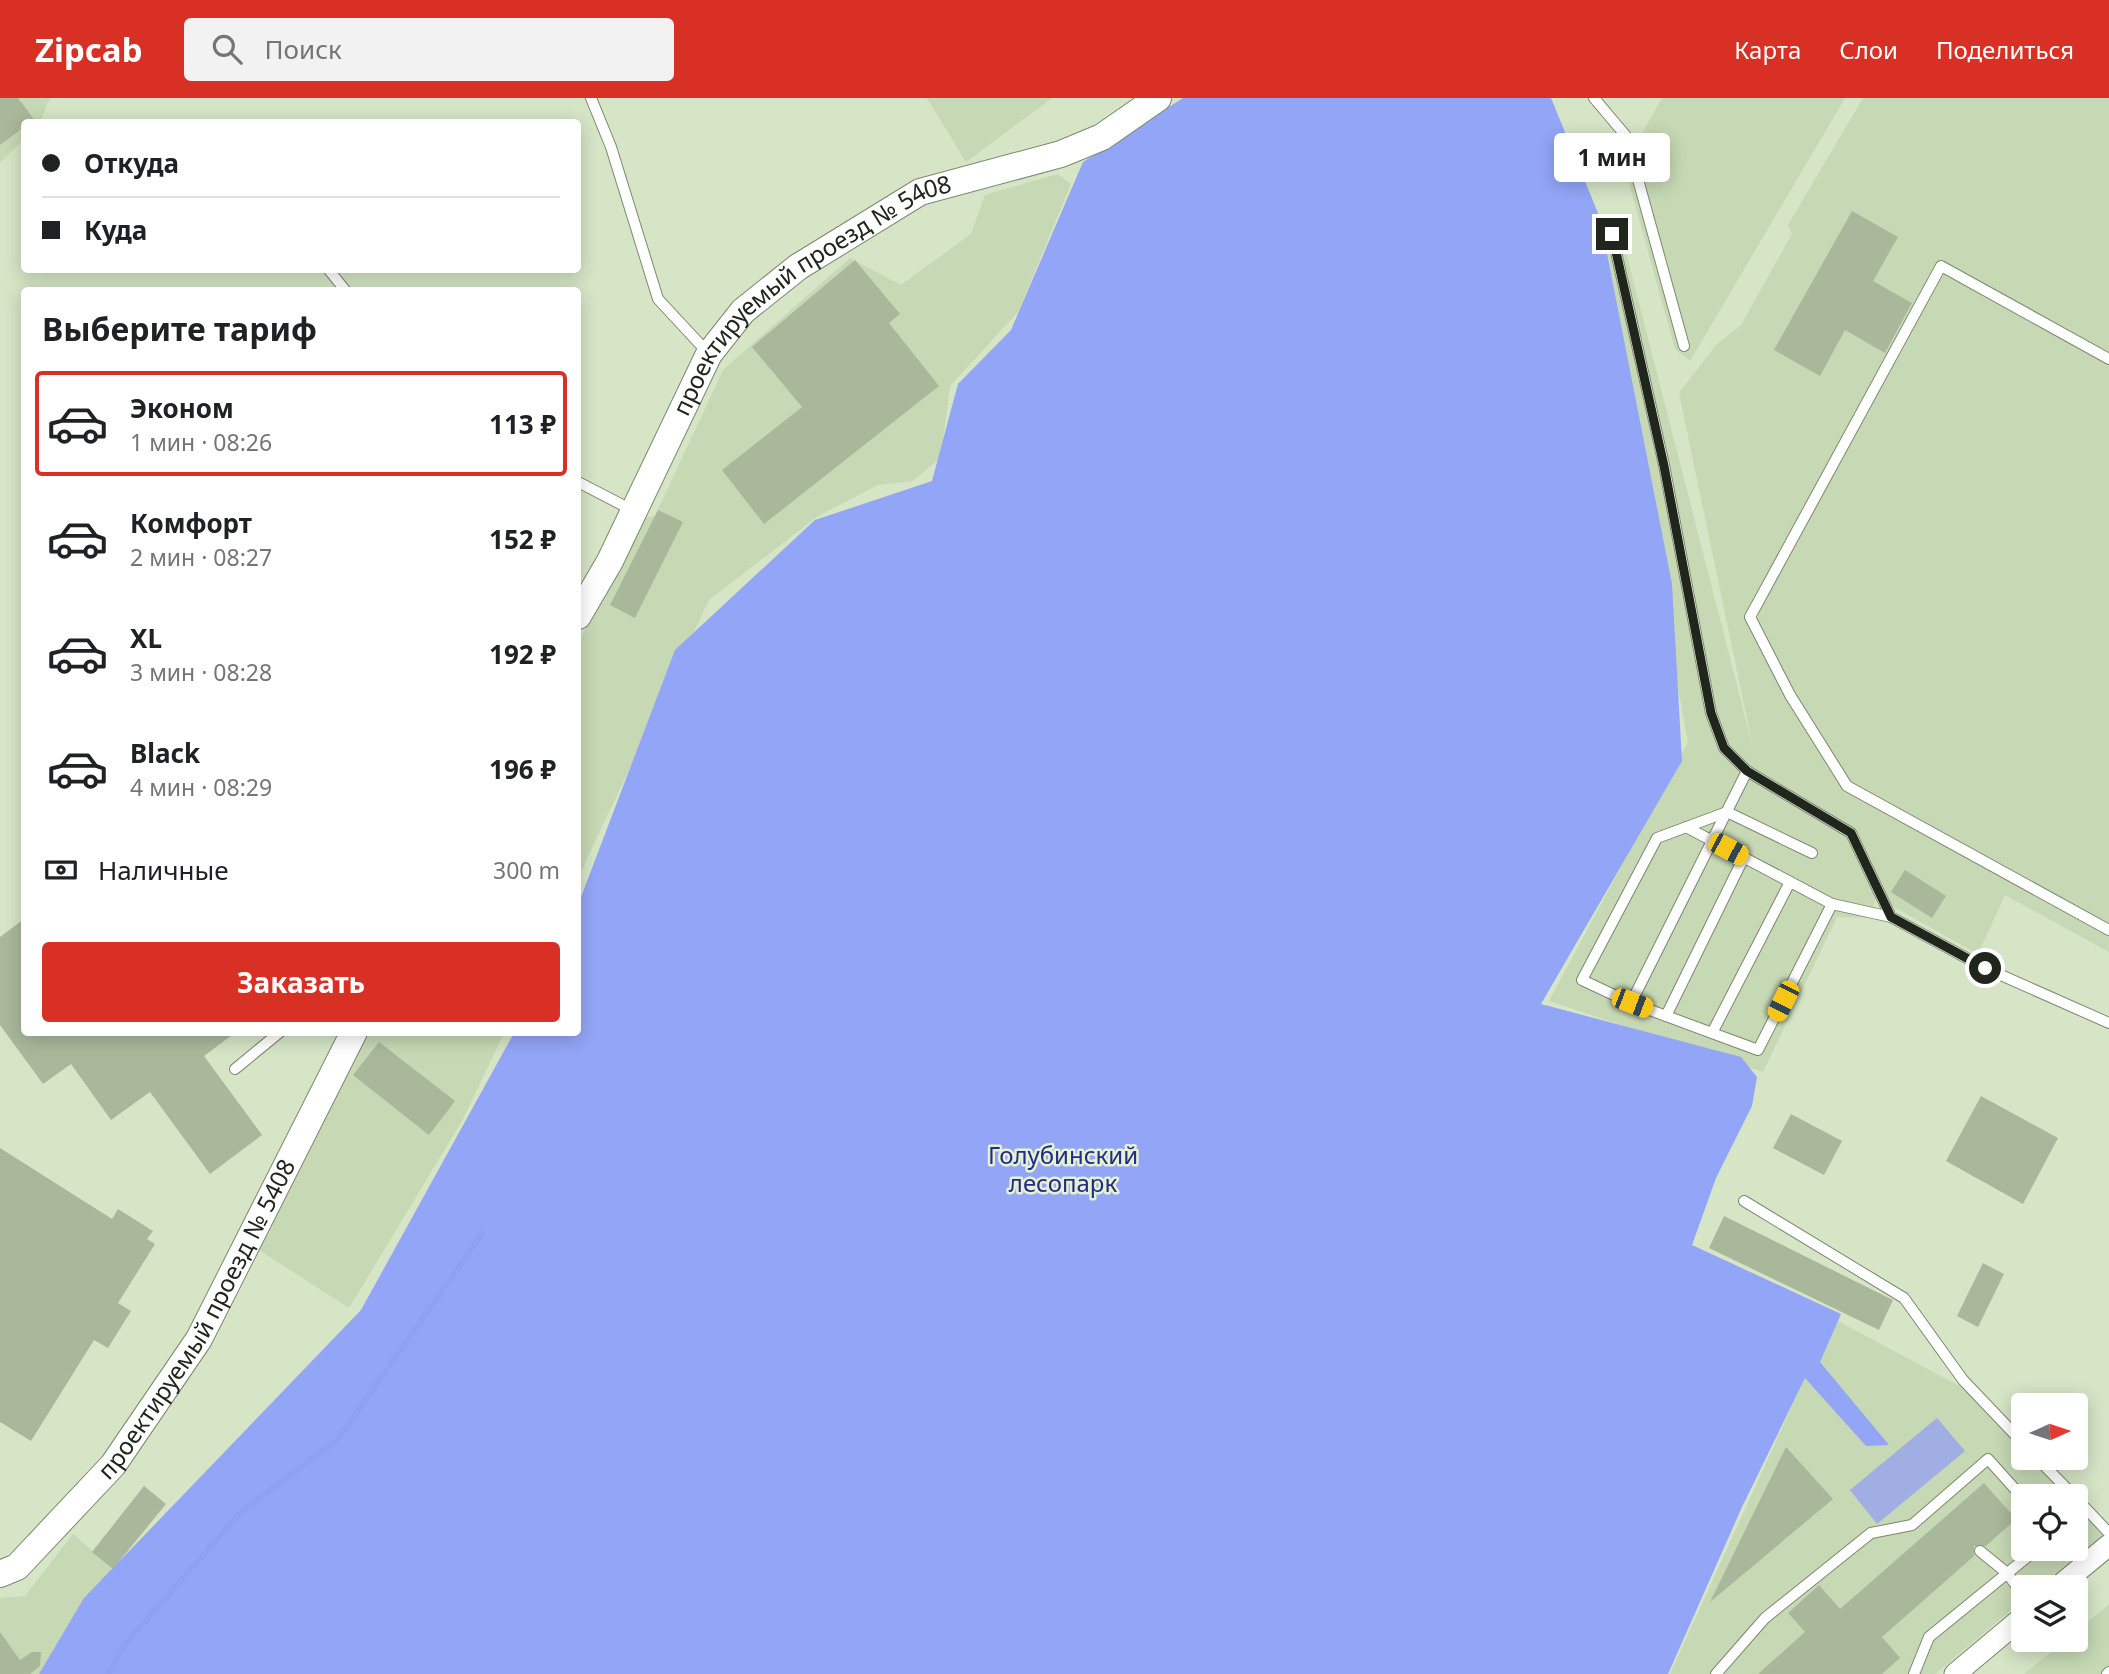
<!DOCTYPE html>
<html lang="ru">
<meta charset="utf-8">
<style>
body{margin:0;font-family:"Noto Sans",sans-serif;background:#f2f2f2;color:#202124;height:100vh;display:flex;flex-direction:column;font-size:26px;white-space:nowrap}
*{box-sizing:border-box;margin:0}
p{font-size:23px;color:#757577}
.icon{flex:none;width:38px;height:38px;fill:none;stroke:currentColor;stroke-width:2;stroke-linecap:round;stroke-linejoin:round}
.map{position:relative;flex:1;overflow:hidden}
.panel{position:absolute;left:21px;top:189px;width:560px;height:749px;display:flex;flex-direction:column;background:#fff;border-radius:7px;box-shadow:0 4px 18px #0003}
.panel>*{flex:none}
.guide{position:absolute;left:21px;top:21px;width:560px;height:154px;border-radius:7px;box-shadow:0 4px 18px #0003;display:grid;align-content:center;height:154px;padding:0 21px;background:#fff}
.needle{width:46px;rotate:87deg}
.buttons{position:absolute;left:2011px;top:1295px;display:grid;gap:14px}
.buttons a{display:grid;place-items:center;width:77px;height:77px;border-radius:7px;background:#fff;box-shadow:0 4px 18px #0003;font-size:35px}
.end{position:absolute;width:32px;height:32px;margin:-16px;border:9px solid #20261b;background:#fff;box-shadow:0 0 0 4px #fff}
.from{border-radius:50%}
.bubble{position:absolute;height:49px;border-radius:7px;background:#fff;box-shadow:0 4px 18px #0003;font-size:23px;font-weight:700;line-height:49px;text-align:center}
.car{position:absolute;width:21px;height:42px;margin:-21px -10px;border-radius:9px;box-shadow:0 0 5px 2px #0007;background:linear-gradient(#f5c518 24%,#345 0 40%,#f5c518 0 76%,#345 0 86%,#f5c518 0)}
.guide b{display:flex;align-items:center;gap:24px;height:66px;font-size:26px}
.guide b+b{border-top:2px solid #e0e0e0}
.guide i{width:18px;height:18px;background:#202124}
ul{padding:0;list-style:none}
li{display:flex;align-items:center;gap:21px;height:105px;margin:0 14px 10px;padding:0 7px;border:4px solid transparent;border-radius:7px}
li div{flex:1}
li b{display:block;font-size:26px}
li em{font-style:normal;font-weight:700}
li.selected{border-color:#d93025}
li>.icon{width:63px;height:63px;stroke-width:1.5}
h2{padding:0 21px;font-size:32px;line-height:84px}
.pay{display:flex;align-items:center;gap:18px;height:77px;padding:0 21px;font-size:26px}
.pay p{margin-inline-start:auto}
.cta{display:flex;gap:14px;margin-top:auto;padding:14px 21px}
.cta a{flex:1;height:80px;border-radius:7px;background:#d93025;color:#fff;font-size:28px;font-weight:700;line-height:80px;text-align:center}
header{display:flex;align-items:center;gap:42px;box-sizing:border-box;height:98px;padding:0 35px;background:#d93025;color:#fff}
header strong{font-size:33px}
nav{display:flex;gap:38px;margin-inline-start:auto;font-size:24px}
.search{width:490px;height:63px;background:#f2f2f2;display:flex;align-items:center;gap:18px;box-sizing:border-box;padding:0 24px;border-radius:7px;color:#757577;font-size:26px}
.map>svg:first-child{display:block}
.built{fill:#c6d8b4}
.green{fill:#a1aee3}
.forest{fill:#93a5f7}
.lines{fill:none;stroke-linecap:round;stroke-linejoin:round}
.stream{stroke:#8fa1f3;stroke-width:6}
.building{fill:#a9b89b}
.service-casing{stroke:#7b896e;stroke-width:12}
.minor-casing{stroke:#7b896e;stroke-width:23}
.tertiary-casing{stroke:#7b896e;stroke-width:28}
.service{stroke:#fff;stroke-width:10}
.minor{stroke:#fff;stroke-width:21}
.tertiary{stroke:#fff;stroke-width:26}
.route{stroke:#20261b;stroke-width:9}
.labels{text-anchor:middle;stroke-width:5;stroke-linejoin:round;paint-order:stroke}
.street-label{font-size:24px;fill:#20261b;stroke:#e2f2d3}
.park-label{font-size:24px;fill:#262985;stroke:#e2f2d3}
</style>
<header>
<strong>Zipcab</strong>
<div class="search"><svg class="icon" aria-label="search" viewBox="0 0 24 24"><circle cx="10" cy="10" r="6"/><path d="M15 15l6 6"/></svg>Поиск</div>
<nav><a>Карта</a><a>Слои</a><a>Поделиться</a></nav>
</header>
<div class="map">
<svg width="2109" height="1576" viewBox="0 0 2109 1576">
<rect width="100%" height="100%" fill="#d5e5c6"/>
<g class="built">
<polygon points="0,0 50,0 40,24 24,24 24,41 0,65"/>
<polygon points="927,0 1052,0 966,64"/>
<polygon points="1662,0 1845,0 1690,263 1675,251 1624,67"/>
<polygon points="1863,0 2109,0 2109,854 2005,797 1978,856 1876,799 1869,820 1837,819 1763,974 1549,903 1688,644 1594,138 1621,135 1754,654 1679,295 1716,247 1741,227 1792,136 1788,127"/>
<polygon points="1058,76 1071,86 1018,214 950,288 941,359 913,383 878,387 818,418 709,502 578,780 578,545 645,420 655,418 723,272 850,160 901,187 971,136 985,97"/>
<polygon points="363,935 504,935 463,1021 349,1210 259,1152"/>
<polygon points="1832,1220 1967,1292 2023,1351 2023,1360 2031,1360 2068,1398 2023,1398 2023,1451 2076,1451 2076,1406 2104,1436 2038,1489 2023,1489 2023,1502 1935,1576 1670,1576"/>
<polygon points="73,1436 113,1471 54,1576 0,1576 0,1500 25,1498"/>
<polygon points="2109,1506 2109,1576 2024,1576 2066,1542 2076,1542 2076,1534"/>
</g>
<polygon class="green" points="1937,1320 1965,1353 1877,1426 1850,1392"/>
<polygon class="forest" points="1183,0 1551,0 1600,120 1672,486 1682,663 1541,906 1741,959 1757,979 1752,1008 1716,1080 1692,1147 1841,1216 1820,1264 1889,1347 1866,1348 1805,1280 1742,1409 1668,1576 39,1576 84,1500 361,1212 514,935 578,934 578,807 675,552 815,422 932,383 958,286 1011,232 1083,64"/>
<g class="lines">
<polyline class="stream" points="108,1576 125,1546 242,1413 338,1341 482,1136"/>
</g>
<g class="building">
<polygon points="0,0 18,0 36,24 24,24 24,29 0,47"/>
<polygon points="1852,113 1898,139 1873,183 1912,205 1885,255 1845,232 1820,278 1774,252"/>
<polygon points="855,162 900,216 889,225 939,288 764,426 722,372 802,309 752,249"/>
<polygon points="658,412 683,424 635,520 610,507"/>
<polygon points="1905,772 1946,798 1932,820 1891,794"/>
<polygon points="24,821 24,934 236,934 204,958 262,1037 210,1076 150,994 111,1022 71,966 43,986 0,927 0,839"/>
<polygon points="379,944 455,1003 429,1037 353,977"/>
<polygon points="1981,998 2058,1040 2023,1106 1946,1063"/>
<polygon points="1791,1016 1842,1043 1824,1077 1773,1050"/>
<polygon points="0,1050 112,1121 118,1111 153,1133 147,1141 155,1146 118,1205 131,1213 108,1250 94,1242 31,1343 0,1324"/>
<polygon points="1724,1118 1893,1202 1879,1232 1709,1150"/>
<polygon points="1983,1165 2004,1176 1978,1229 1957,1218"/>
<polygon points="1786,1349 1833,1401 1710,1504"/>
<polygon points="1984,1385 2016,1421 1986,1448 1974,1448 1974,1458 1882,1539 1900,1560 1882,1576 1758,1576 1805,1534 1788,1515 1819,1487 1840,1511"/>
<polygon points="144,1388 166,1406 113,1471 92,1454"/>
<polygon points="0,1534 20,1562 32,1554 41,1554 40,1568 30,1576 0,1576"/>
</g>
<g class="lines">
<g class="service-casing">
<g id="service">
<polyline points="591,0 611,49 658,201 709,256"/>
<polyline points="1594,0 1626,38 1684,248"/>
<polyline points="1612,136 1664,367 1711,615 1724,650 1747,673 1851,735 1891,819 1985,870 2109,925"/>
<polyline points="329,172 345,192"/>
<polyline points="2109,261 1941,168 1750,519 1790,597 1847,688 2109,832"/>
<polyline points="578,384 634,413"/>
<polyline points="1686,729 1832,806 1891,819"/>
<polyline points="1812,755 1727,714 1657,740 1582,882 1631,905 1758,952 1832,806"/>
<polyline points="1631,905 1747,673"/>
<polyline points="1666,918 1744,759"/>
<polyline points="1712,935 1790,784"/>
<polyline points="235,971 280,934"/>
<polyline points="1744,1103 1904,1200 1963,1282 2023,1345"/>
<polyline points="2037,1360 2074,1398"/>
<polyline points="2076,1400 2109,1435"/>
<polyline points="1980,1453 2007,1475 2023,1497"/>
<polyline points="1716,1576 1765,1520 1871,1435 1912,1427 1988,1361 2023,1400"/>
<polyline points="1914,1576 1929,1539 2037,1451"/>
<polyline points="2107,1576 2109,1574"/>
</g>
</g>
<g class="minor-casing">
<g id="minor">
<polyline points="2058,1489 2109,1447"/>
<polyline points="1955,1576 2023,1519"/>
</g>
</g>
<g class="tertiary-casing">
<g id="tertiary">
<path id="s1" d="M578,518L610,463L709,256L743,213L798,169L920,94L1061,56L1102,39L1158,0"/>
<path id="s2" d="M0,1476L17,1469L113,1367L199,1241L354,934"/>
</g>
</g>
<use href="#service" class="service"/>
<use href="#minor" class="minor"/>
<use href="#tertiary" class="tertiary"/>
</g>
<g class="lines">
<polyline class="route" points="1612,136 1664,368 1711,615 1724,650 1747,673 1851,735 1891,819 1985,870"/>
</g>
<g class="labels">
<g class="street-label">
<text dy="8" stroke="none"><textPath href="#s1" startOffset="410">проектируемый проезд № 5408</textPath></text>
<text dy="8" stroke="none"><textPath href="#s2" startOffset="327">проектируемый проезд № 5408</textPath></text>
</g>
<g class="park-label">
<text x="1063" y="1066">Голубинский<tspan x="1063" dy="28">лесопарк</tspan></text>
</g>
</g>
</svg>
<div class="buttons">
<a><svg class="needle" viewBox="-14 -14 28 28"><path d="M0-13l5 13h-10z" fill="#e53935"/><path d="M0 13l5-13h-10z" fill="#757577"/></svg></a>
<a><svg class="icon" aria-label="locate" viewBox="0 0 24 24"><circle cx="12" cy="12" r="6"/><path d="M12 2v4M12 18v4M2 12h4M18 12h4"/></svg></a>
<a><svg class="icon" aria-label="layers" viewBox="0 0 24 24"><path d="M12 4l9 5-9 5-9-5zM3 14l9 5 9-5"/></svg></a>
</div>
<i class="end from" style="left:1985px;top:870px"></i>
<i class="end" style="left:1612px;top:136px"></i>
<div class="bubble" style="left:1554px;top:35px;width:116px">1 мин</div>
<i class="car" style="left:1728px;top:751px;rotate:118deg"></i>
<i class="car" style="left:1783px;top:903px;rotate:207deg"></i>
<i class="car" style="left:1632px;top:905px;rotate:111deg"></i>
<div class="guide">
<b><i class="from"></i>Откуда</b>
<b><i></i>Куда</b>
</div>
<section class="panel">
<h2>Выберите тариф</h2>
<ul>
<li class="selected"><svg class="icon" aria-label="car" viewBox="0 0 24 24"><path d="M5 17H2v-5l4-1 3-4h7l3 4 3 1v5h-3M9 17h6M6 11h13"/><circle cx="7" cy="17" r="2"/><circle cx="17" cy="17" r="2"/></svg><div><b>Эконом</b><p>1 мин · 08:26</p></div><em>113 ₽</em></li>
<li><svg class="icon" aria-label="car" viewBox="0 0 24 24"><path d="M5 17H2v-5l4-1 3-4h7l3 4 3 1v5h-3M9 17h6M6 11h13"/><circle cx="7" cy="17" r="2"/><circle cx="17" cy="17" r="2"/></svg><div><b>Комфорт</b><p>2 мин · 08:27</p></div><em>152 ₽</em></li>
<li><svg class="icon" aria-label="car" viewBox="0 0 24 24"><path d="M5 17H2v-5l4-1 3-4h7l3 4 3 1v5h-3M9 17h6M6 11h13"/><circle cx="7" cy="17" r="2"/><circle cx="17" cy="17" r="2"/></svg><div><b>XL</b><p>3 мин · 08:28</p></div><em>192 ₽</em></li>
<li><svg class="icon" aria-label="car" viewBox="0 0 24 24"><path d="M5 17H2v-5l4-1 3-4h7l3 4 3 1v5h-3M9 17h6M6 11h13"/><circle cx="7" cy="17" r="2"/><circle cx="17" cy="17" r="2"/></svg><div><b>Black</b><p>4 мин · 08:29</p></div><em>196 ₽</em></li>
</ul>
<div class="pay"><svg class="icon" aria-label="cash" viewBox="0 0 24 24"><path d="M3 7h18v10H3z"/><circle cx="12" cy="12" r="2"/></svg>Наличные<p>300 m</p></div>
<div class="cta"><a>Заказать</a></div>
</section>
</div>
